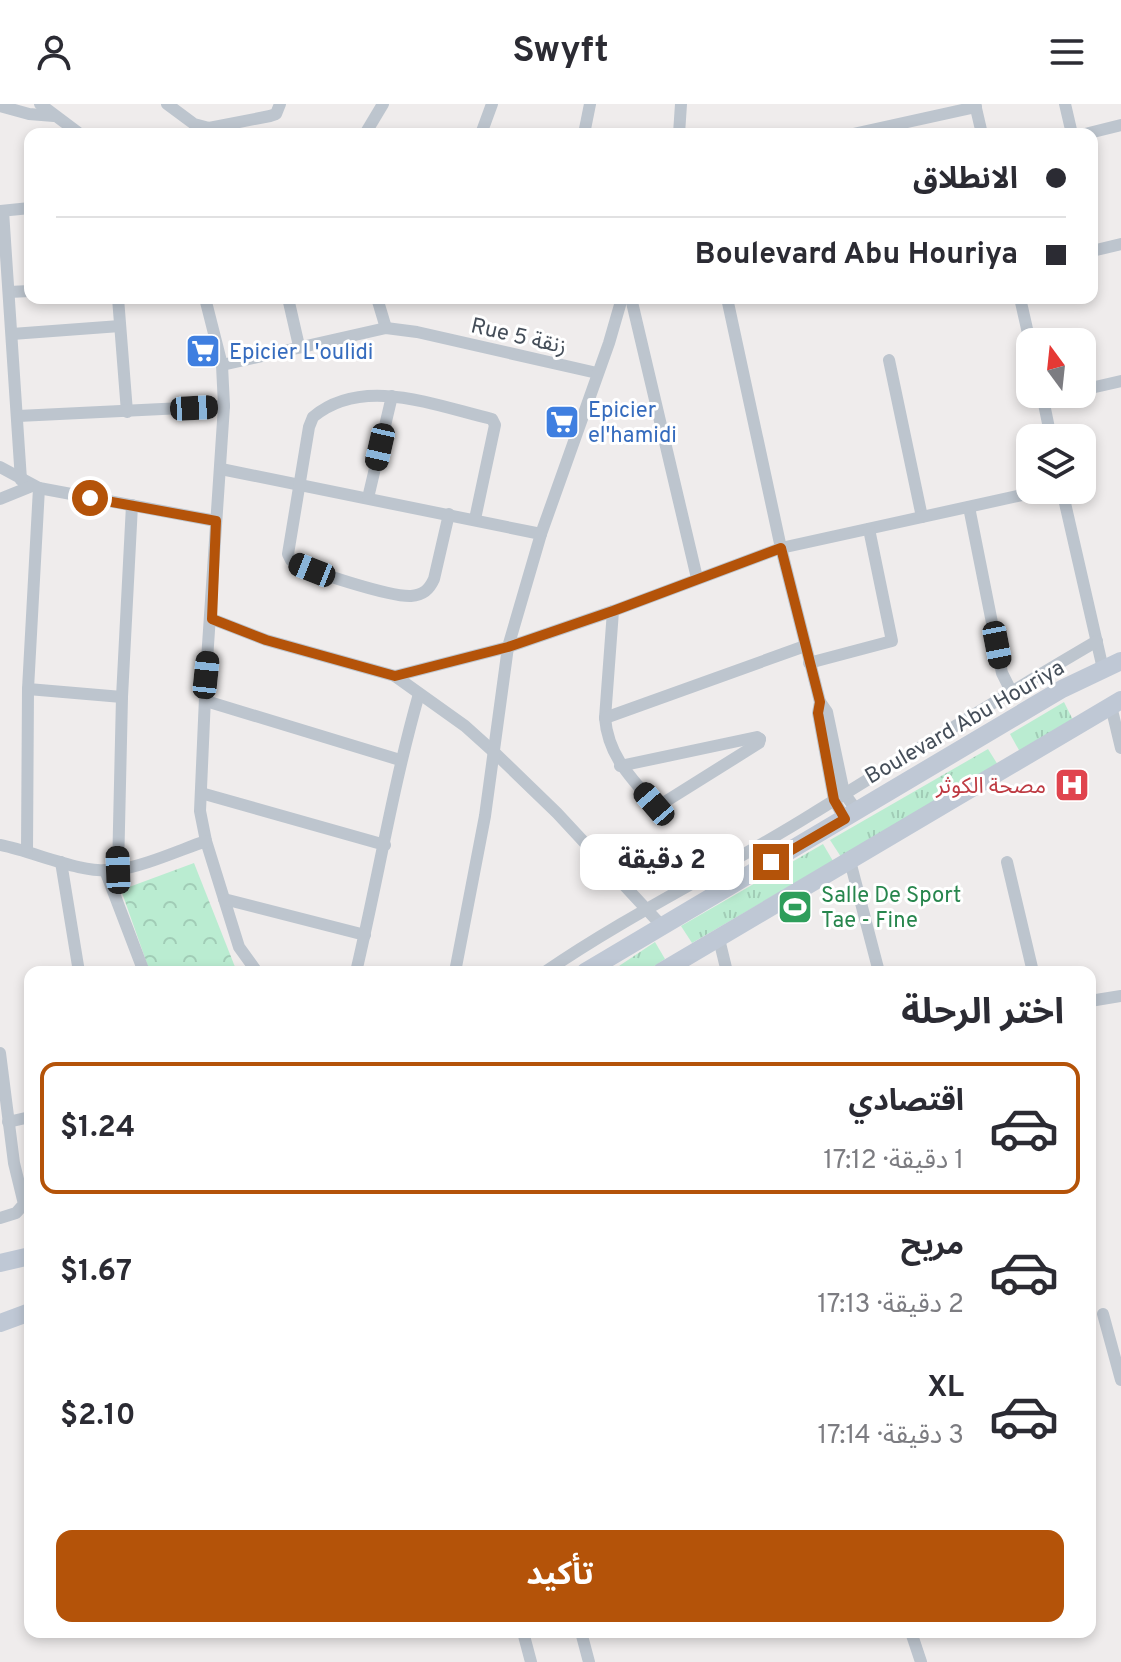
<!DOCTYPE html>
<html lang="ar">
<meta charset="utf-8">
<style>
body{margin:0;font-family:Overpass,"Noto Sans Arabic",sans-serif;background:#f2f2f3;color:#2b2b33;direction:rtl;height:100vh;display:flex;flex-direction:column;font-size:30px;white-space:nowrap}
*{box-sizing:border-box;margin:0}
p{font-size:26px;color:#7c7c81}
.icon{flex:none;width:44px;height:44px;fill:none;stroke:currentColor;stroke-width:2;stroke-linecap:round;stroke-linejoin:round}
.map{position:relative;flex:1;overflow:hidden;direction:ltr}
.details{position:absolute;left:24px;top:862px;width:1072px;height:672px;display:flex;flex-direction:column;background:#fff;border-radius:16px;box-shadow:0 4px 12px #0003;direction:rtl}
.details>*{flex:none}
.guide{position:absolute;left:24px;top:24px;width:1074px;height:176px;border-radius:16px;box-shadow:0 4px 12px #0003;direction:rtl;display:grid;align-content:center;height:176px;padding:0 32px;background:#fff}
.needle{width:52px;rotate:345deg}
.fabs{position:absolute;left:1016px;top:224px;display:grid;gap:16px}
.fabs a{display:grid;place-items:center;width:80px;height:80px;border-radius:16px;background:#fff;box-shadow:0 4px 12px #0003;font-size:40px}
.end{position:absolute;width:36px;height:36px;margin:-18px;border:10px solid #b45309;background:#fff;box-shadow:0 0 0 4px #fff}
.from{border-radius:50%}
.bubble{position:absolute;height:56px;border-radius:16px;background:#fff;box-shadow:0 4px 12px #0003;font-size:26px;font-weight:700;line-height:56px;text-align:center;direction:rtl}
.car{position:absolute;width:24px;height:48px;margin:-24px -12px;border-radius:10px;box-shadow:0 0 6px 2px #0007;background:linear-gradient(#222 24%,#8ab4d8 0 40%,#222 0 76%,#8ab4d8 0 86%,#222 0)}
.guide b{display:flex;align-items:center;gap:28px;height:76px;font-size:30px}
.guide b+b{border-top:2px solid #e1e1e2}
.guide i{width:20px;height:20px;background:#2b2b33}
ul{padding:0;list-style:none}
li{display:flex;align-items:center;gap:24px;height:132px;margin:0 16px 12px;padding:0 16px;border:4px solid transparent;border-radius:16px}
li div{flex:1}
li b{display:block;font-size:30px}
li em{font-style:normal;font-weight:700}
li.current{border-color:#b45309}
li>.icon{width:72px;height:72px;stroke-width:1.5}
h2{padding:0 32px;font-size:36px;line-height:96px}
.action{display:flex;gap:16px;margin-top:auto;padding:16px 32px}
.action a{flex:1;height:92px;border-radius:16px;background:#b45309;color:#fff;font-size:32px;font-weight:700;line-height:92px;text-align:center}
header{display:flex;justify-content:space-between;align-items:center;height:104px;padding:0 32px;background:#fff;font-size:36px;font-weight:700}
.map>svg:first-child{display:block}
.grass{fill:url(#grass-tufts)}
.park{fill:url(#park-crowns)}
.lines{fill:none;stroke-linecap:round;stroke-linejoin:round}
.minor{stroke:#bdc5ce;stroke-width:12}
.secondary{stroke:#bfc8d5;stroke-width:18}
.route{stroke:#b45309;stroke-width:10}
.labels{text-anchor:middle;stroke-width:6;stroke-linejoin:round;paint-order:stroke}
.street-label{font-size:22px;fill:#454e59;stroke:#fff}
.shop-label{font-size:22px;fill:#366cbe;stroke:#fff;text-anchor:start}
.health-label{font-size:22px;fill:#be3a42;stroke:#fff;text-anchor:end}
.leisure-label{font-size:22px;fill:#27864d;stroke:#fff;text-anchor:start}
</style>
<header><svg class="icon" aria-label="menu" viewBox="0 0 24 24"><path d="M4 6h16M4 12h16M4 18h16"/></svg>Swyft<svg class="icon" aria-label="person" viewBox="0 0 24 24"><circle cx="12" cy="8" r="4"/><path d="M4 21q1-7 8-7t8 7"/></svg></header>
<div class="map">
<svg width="1121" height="1558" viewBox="0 0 1121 1558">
<defs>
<pattern id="grass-tufts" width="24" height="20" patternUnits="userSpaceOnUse" patternTransform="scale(2)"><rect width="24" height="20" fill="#baecd1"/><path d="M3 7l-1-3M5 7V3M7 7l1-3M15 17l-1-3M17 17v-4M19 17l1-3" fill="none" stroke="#a1ccb6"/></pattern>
<pattern id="park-crowns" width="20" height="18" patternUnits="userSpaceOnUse" patternTransform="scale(2)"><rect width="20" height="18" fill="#baecd1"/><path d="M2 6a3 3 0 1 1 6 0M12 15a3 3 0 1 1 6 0" fill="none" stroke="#a1ccb6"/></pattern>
</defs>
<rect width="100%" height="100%" fill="#efecec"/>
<g class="grass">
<polygon points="1064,598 1073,616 1020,648 1010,630"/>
<polygon points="988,645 998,661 841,753 830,736"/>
<polygon points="823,740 833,757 692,839 681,822"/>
<polygon points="655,838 665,855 645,868 610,868"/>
</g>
<polygon class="park" points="194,759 237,868 150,868 121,786"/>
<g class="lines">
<g class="minor">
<polyline points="40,0 80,30"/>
<polyline points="167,0 194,20 209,24 270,12 276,10 280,0"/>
<polyline points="975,0 982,30"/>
<polyline points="1065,0 1072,30"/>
<polyline points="0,2 29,10 54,12"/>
<polyline points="365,30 383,0"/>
<polyline points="481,30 492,0"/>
<polyline points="584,30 590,0"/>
<polyline points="679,30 681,0"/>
<polyline points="853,30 976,3"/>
<polyline points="1085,30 1121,21"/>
<polyline points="0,107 30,104"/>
<polyline points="3,107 21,376"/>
<polyline points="1092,147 1121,140"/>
<polyline points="9,188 30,187"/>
<polyline points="118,194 127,308"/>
<polyline points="205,194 222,261 224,302 206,571 200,707 206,737 239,843 257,868"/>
<polyline points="288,194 299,242"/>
<polyline points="377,194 386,224"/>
<polyline points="631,194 697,474"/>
<polyline points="727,194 781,444 820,598 818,609 834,696 845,715"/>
<polyline points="1020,194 1030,238"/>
<polyline points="12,230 120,222"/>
<polyline points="889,256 922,413"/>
<polyline points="222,261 386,224 417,228 597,269"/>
<polyline points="1082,286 1121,277"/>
<polyline points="1042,290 1051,334"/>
<polyline points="1043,295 1066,290"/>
<polyline points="18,312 224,302"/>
<polyline points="0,363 39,384 216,417"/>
<polyline points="221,365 541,430"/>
<polyline points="1062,386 1103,565"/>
<polyline points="368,394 392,292"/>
<polyline points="0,395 32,382"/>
<polyline points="969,403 1002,569 1011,587"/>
<path d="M449,410L434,475C429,486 423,491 411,492C391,493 307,467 291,456L288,450L309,323L313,313C363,271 436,302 492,315L495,321L475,415"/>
<path d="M613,507L605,614C608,651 630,673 654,700L660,701L759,639L760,635"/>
<polyline points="212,515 266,536 395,572 508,543 613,507 781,444 1045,386"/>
<polyline points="809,559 892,537 869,425"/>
<polyline points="395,572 465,622 495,649 557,709 662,822"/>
<polyline points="28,585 122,593"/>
<polyline points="206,597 400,656"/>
<polyline points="820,598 827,608 844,689 857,707"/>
<polyline points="1111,602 1121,644"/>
<polyline points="605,614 805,542"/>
<polyline points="620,662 757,633 760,635"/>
<polyline points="201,689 385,741"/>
<path d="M0,741C36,748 80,770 116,766C142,763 180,746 206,737"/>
<polyline points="27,746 28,585 39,384"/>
<polyline points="850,757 879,868"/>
<polyline points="61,758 79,868"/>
<polyline points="1007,758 1033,868"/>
<polyline points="105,766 144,868"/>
<polyline points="118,766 122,593 132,401"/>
<polyline points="224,795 365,831"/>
<polyline points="719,835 727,868"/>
<path d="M356,868C378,775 393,681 419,590"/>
<polyline points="455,868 485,712 508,543 541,430 609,239 622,194"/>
<path d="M545,868C631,809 724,765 812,710C906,652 1001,593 1097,537"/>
<polyline points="1090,897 1121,892"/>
<polyline points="0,949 14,1059 24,1100 16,1109 0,1114"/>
<polyline points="8,1018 30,1013"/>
<polyline points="1103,1210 1121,1276"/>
<polyline points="523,1528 531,1558"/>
<polyline points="581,1528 589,1558"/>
<polyline points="911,1528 921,1558"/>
</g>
<g class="secondary">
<polyline points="585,868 1062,585 1121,557"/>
<polyline points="661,868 1121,596"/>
<polyline points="0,1159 30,1152"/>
<polyline points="0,1219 30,1208"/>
</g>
</g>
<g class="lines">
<polyline class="route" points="90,394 216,417 212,515 266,536 395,572 508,543 613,507 781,444 820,598 818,609 834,696 845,715 771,758"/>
</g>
<defs>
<g id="supermarket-square" transform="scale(1.8)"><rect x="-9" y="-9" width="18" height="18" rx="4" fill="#3f7fe0" stroke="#fff"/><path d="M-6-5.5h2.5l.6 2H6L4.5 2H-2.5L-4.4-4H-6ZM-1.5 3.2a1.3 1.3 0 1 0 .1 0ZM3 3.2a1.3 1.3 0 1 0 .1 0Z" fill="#fff"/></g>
<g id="hospital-square" transform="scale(1.8)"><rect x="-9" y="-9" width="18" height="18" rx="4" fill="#e0444e" stroke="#fff"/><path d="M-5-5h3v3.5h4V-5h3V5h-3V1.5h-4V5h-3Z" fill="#fff"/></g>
<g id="stadium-square" transform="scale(1.8)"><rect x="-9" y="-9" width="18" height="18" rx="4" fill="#2e9e5b" stroke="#fff"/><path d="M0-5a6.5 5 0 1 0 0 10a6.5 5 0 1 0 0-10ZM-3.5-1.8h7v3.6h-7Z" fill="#fff"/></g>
</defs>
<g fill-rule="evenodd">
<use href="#supermarket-square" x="203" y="247"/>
<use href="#supermarket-square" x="562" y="318"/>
<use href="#hospital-square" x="1072" y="681"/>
<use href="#stadium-square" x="795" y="803"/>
</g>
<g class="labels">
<g class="street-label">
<text transform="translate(519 231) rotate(13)" y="8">Rue 5 زنقة</text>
<text transform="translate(964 617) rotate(-30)" y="8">Boulevard Abu Houriya</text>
</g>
<g class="shop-label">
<text x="229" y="255">Epicier L'oulidi</text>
<text x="588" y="313">Epicier<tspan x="588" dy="25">el'hamidi</tspan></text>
</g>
<g class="health-label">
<text x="1046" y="689">مصحة الكوثر</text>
</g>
<g class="leisure-label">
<text x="821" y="798">Salle De Sport<tspan x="821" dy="25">Tae - Fine</tspan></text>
</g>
</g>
</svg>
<div class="fabs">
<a><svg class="needle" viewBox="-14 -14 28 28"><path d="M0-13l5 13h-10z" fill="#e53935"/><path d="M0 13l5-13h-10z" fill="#7c7c81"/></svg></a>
<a><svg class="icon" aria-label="layers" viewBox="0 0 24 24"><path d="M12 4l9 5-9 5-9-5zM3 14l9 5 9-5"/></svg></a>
</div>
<i class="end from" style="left:90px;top:394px"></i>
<i class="end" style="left:771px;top:758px"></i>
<div class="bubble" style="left:580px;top:730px;width:164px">2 دقيقة</div>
<i class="car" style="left:194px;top:304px;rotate:87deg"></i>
<i class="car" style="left:380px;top:343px;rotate:193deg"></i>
<i class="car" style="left:312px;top:466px;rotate:292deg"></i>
<i class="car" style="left:997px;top:541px;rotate:169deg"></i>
<i class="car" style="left:206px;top:571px;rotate:6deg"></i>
<i class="car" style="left:654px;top:700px;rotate:319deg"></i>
<i class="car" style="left:118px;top:766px;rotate:358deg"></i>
<div class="guide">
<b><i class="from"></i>الانطلاق</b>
<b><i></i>Boulevard Abu Houriya</b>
</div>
<section class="details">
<h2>اختر الرحلة</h2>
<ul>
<li class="current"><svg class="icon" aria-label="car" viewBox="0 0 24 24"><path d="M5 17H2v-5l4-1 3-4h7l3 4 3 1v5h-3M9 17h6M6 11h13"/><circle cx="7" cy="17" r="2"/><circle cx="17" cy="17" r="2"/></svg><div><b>اقتصادي</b><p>1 دقيقة · 17:12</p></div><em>$1.24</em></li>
<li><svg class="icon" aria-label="car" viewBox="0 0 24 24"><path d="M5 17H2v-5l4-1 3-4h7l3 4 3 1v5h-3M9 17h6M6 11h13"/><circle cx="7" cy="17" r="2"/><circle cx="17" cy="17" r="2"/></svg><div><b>مريح</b><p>2 دقيقة · 17:13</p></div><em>$1.67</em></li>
<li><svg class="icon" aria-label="car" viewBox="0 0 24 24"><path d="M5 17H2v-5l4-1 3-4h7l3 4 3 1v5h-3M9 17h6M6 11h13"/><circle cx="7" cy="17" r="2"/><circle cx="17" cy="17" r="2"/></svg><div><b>XL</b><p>3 دقيقة · 17:14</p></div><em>$2.10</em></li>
</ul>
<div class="action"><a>تأكيد</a></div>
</section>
</div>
